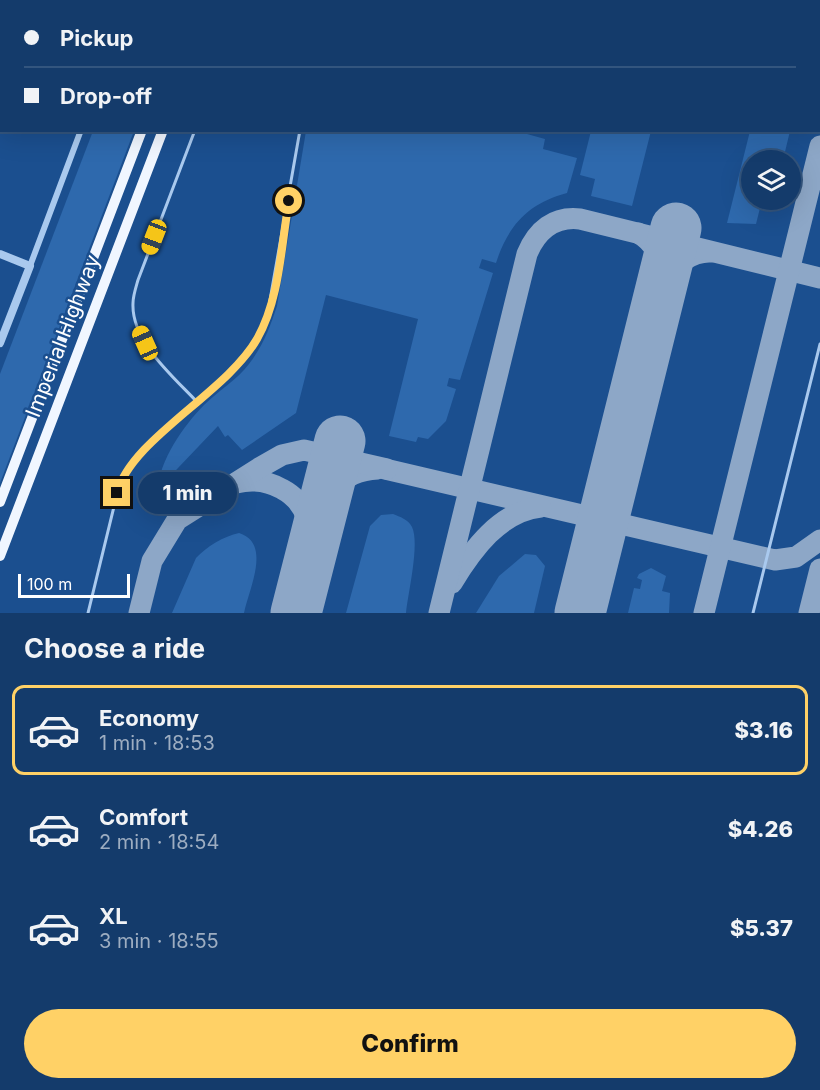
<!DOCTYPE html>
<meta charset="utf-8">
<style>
body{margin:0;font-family:Inter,sans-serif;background:#214673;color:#f1f3f6;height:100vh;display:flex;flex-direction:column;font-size:22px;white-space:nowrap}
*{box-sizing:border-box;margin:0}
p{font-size:20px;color:#9dadc1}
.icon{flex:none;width:33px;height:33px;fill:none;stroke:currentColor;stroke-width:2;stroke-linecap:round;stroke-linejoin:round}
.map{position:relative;height:613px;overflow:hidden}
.drawer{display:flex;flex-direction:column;background:#143b6b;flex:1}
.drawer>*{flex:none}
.guide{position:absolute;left:0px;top:0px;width:820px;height:132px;box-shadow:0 6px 24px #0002,0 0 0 2px #33557e;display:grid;align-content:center;height:132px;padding:0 24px;background:#143b6b}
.controls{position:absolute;left:741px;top:150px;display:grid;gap:12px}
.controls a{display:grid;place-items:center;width:60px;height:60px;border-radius:50%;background:#143b6b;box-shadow:0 6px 24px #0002,0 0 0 2px #33557e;font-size:30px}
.scale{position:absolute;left:18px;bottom:15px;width:112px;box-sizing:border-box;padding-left:6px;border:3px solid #fff;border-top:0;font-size:16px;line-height:21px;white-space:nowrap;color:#fff;-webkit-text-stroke:4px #1b4f8f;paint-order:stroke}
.end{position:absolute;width:27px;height:27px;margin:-14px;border:8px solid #ffd166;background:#111;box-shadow:0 0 0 3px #111}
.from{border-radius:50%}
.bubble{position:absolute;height:42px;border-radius:21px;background:#143b6b;box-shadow:0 6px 24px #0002,0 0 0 2px #33557e;font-size:20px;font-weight:800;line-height:42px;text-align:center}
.car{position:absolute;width:18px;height:36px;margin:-18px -9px;border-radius:8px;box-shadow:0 0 4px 2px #0007;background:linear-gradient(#f5c518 24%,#345 0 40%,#f5c518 0 76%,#345 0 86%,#f5c518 0)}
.guide b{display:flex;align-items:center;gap:21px;height:57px;font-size:22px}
.guide b+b{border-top:2px solid #33557e}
.guide i{width:15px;height:15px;background:#f1f3f6}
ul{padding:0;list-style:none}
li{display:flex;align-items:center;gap:18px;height:90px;margin:0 12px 9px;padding:0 12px;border:3px solid transparent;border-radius:12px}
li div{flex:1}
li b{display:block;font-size:22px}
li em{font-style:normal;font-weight:800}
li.on{border-color:#ffd166}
li>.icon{width:54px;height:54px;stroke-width:1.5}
h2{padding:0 24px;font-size:27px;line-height:72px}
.button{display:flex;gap:12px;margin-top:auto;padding:12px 24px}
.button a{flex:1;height:69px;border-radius:36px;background:#ffd166;color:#111;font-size:24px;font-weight:800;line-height:69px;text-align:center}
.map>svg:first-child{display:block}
.green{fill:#2e69ad}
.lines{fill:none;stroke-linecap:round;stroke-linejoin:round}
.taxiway{stroke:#8da7c7;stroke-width:21}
.runway{stroke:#8da7c7;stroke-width:51}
.service{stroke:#a9c9ee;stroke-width:3}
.minor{stroke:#a9c9ee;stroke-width:6}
.tertiary{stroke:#a9c9ee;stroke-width:8}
.primary{stroke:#f0f6ff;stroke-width:10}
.route{stroke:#ffd166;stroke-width:8}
.labels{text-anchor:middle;stroke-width:5;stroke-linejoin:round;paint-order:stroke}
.street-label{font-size:21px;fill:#fff;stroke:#1b4f8f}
</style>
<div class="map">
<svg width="820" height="613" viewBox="0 0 820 613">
<rect width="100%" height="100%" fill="#1b4f8f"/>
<g class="green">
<polygon points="368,0 519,0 521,1 367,1"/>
<polygon points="93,131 134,131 0,483 0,374"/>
<path d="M306,131H527V134L545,139L543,149L577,158L567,193C529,203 508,225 496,263L482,259L479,268L493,273L460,380L449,378L447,386L456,389L446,421L428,439L418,437L416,442L389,436L418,319L326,295L296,413L242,450L228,435L225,437L218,426L158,489C159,461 184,425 204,405C218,391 237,380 249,364C263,346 270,327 277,306Z"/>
<polygon points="591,131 651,131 632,206 591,196 595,179 580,175"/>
<polygon points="750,131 790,131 783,160 752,160 752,200 773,200 768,210 760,208 756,224 727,223"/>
<path d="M393,514C400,517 408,519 412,527C420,544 408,593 406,613H346L370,526L381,515Z"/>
<path d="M239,533C272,543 249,589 244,613H172L196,558C206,547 224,536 239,533Z"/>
<polygon points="525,554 536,555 545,566 534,613 476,613 499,576"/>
<polygon points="651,568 666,576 662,591 670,593 669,613 628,613 634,588 640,589 642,580 637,578 639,574"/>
</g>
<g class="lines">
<g class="taxiway">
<path d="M638,233C656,243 663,260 663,281"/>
<path d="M663,281C675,265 690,251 711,252"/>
<polyline points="385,469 775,560 796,557 820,540"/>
<path d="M236,483C252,479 268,481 282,489C329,514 304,574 296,613"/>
<path d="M315,545C325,508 329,471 378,469"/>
<path d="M452,583C472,550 500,511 541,507"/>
<polyline points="139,613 152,561 177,520 259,468 282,455 304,450 387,469"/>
<path d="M439,613L527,254C537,230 554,216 580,219L820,278"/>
<polyline points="704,613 820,146"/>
<polyline points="809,613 820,569"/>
</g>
<g class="runway">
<polyline points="296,613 340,441"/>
<polyline points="580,613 676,228"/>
</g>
<g class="service">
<polyline points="540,0 542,2"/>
<polyline points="589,0 592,2"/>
<polyline points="751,0 758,2"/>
<polyline points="245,2 245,0"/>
<polyline points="354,2 356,0"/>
<polyline points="655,2 658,0"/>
<polyline points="761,2 761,0"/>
<polyline points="819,22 820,23"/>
<path d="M195,130L138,280C136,287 133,296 133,303C131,342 174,377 198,403"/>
<path d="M88,613L120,482L127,468C174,417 238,382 267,317L300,130"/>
<polyline points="753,613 820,344"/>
</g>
<g class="minor">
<polyline points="130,2 131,0"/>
<polyline points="30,266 81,130"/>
</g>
<polyline class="tertiary" points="0,254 30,266 0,343"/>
<g class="primary">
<polyline points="192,2 192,0"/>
<polyline points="213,2 214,0"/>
<polyline points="0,502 142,130"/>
<polyline points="0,556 163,130"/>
</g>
</g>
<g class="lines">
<path class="route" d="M117,493C131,439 226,393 257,339C280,299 281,245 289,201"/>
</g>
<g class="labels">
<g class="street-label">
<text transform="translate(63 336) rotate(-69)" y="7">Imperial Highway</text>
</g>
</g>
</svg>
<div class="controls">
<a><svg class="icon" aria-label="layers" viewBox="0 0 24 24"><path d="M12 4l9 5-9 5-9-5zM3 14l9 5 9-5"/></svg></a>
</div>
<div class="scale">100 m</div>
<i class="end from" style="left:289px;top:201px"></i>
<i class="end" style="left:117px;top:493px"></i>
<div class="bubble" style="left:138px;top:472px;width:99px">1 min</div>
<i class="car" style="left:154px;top:237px;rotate:201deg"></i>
<i class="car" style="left:145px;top:343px;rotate:336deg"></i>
<div class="guide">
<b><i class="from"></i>Pickup</b>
<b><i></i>Drop-off</b>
</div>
</div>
<section class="drawer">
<h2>Choose a ride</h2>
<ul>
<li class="on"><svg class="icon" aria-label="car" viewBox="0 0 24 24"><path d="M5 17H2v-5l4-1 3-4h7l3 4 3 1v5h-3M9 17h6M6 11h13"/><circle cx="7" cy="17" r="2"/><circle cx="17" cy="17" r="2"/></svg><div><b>Economy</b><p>1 min · 18:53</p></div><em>$3.16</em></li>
<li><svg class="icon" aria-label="car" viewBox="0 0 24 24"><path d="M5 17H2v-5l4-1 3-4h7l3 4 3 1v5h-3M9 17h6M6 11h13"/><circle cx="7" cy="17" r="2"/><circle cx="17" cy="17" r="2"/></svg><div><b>Comfort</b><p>2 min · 18:54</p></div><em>$4.26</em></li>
<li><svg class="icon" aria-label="car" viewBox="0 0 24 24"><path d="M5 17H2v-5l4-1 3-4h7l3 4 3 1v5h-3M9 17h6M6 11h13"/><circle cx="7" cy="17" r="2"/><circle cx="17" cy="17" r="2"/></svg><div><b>XL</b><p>3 min · 18:55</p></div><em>$5.37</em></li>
</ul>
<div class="button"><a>Confirm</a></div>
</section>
